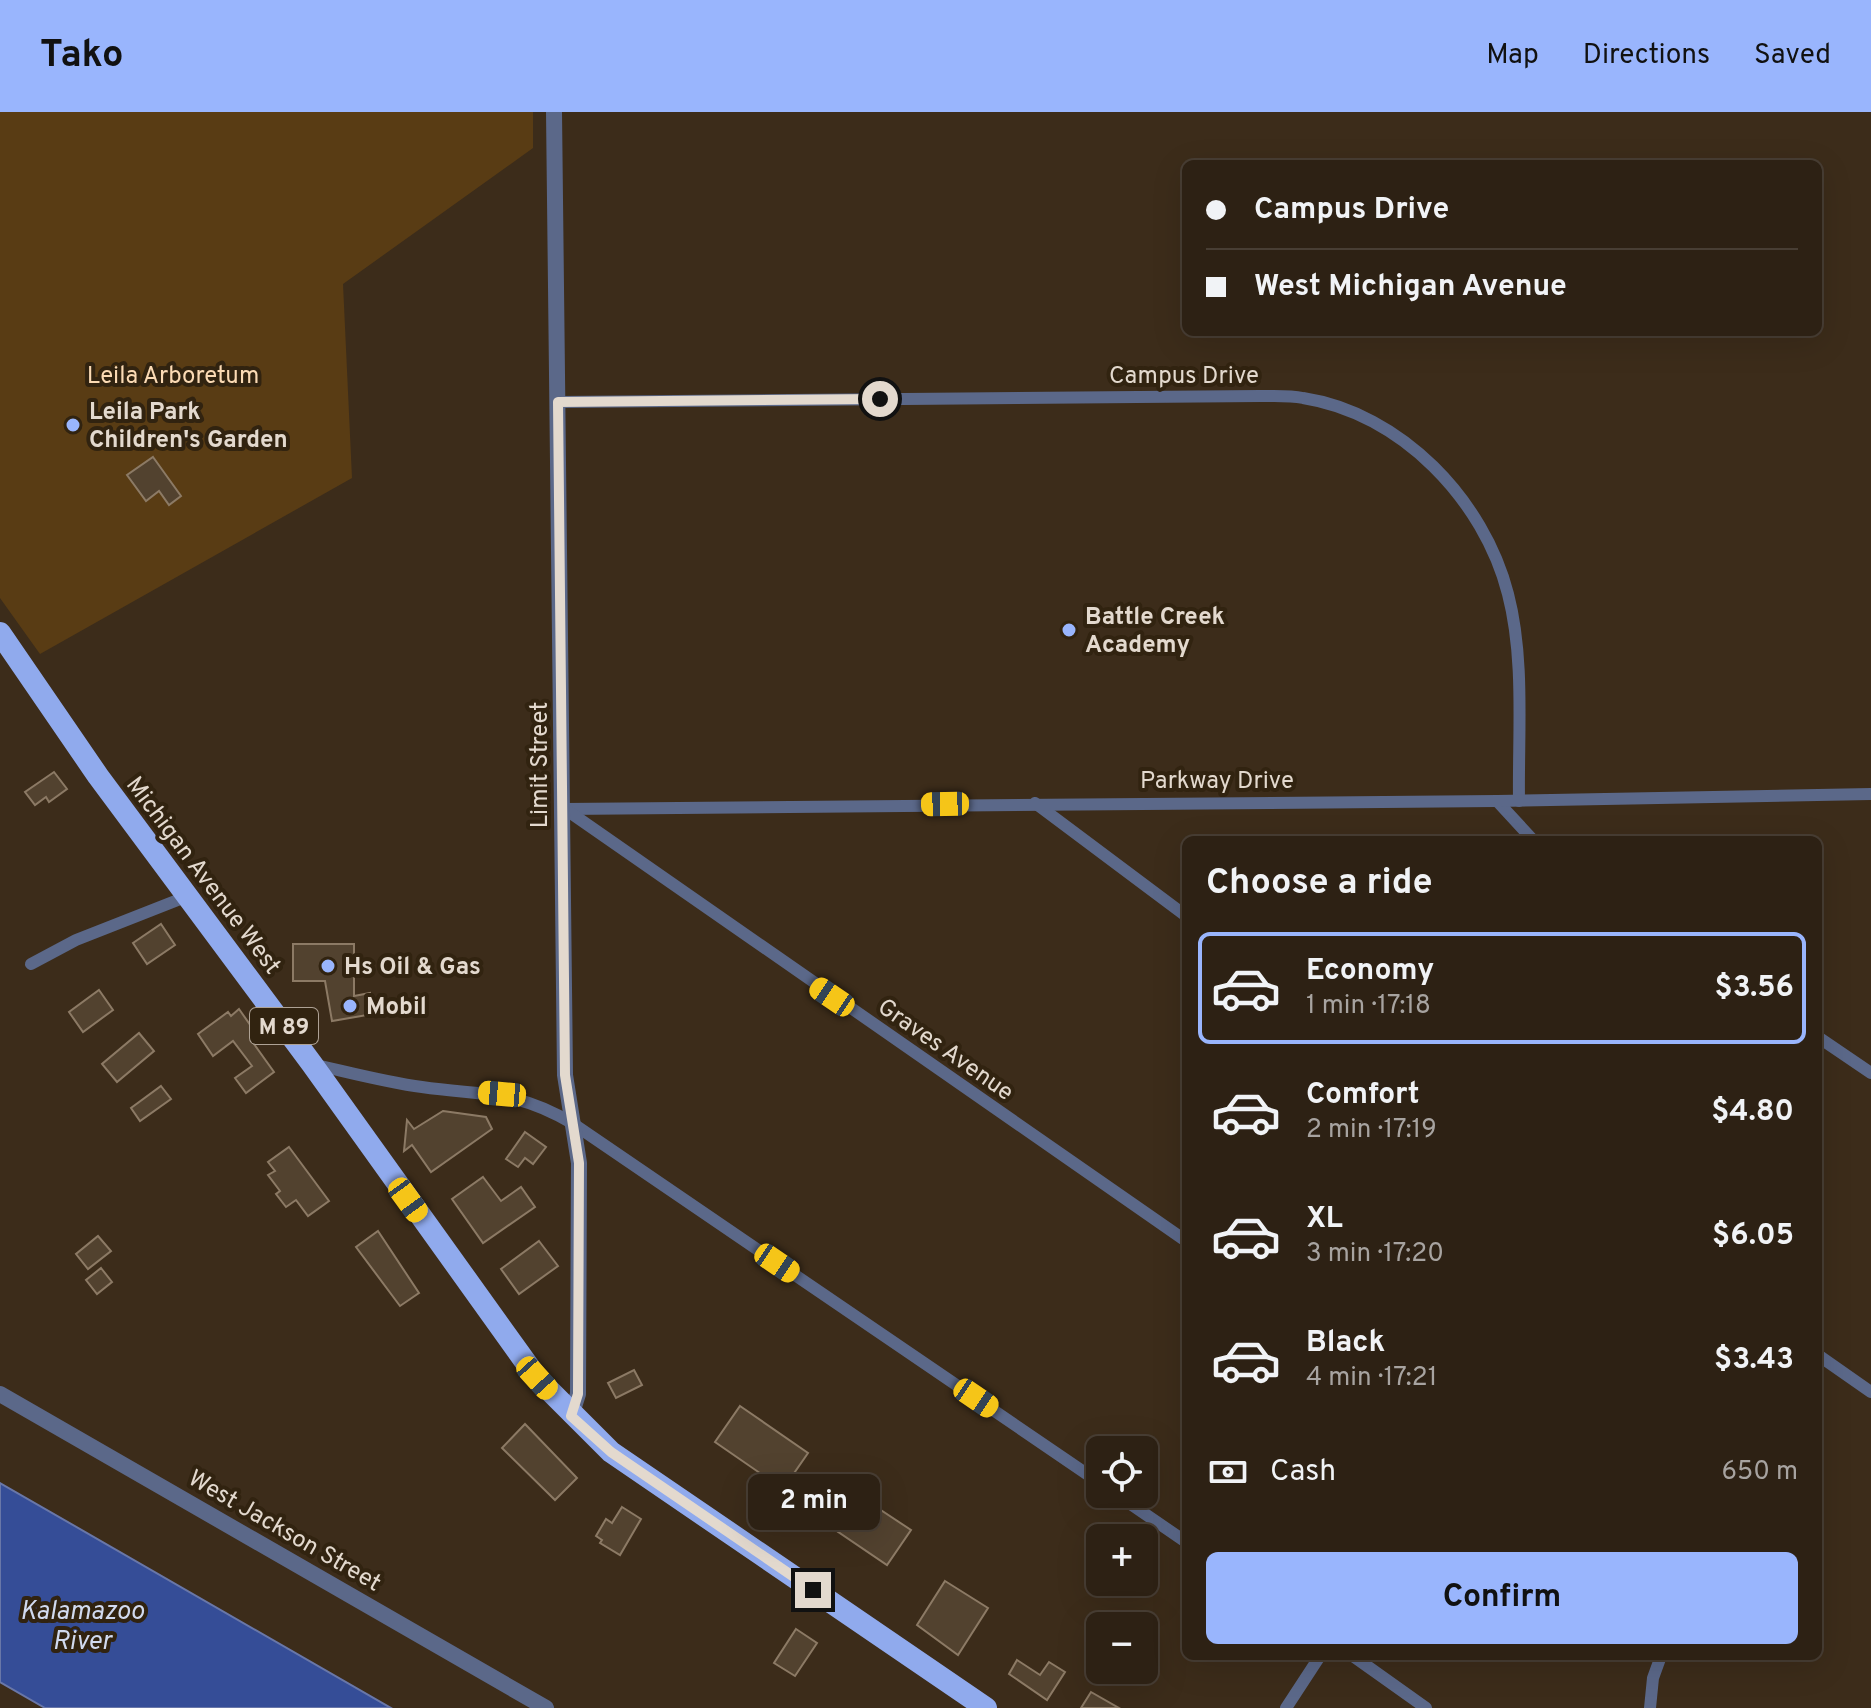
<!DOCTYPE html>
<meta charset="utf-8">
<style>
body{margin:0;font-family:Overpass,sans-serif;background:#35291d;color:#f1f3f6;height:100vh;display:flex;flex-direction:column;font-size:30px;white-space:nowrap}
*{box-sizing:border-box;margin:0}
p{font-size:26px;color:#a7a3a0}
.icon{flex:none;width:44px;height:44px;fill:none;stroke:currentColor;stroke-width:2;stroke-linecap:round;stroke-linejoin:round}
.map{position:relative;flex:1;overflow:hidden}
.side{position:absolute;left:1182px;top:724px;width:640px;height:824px;display:flex;flex-direction:column;background:#2d2114;border-radius:12px;box-shadow:0 8px 32px #0002,0 0 0 2px #483e34}
.side>*{flex:none}
.banner{position:absolute;left:1182px;top:48px;width:640px;height:176px;border-radius:12px;box-shadow:0 8px 32px #0002,0 0 0 2px #483e34;display:grid;align-content:center;height:176px;padding:0 24px;background:#2d2114}
.controls{position:absolute;left:1086px;top:1324px;display:grid;gap:16px}
.controls a{display:grid;place-items:center;width:72px;height:72px;border-radius:12px;background:#2d2114;box-shadow:0 8px 32px #0002,0 0 0 2px #483e34;font-size:40px}
.end{position:absolute;width:36px;height:36px;margin:-18px;border:10px solid #e3d9ce;background:#111;box-shadow:0 0 0 4px #111}
.from{border-radius:50%}
.bubble{position:absolute;height:56px;border-radius:12px;background:#2d2114;box-shadow:0 8px 32px #0002,0 0 0 2px #483e34;font-size:26px;font-weight:700;line-height:56px;text-align:center}
.car{position:absolute;width:24px;height:48px;margin:-24px -12px;border-radius:10px;box-shadow:0 0 6px 2px #0007;background:linear-gradient(#f5c518 24%,#345 0 40%,#f5c518 0 76%,#345 0 86%,#f5c518 0)}
.banner b{display:flex;align-items:center;gap:28px;height:76px;font-size:30px}
.banner b+b{border-top:2px solid #483e34}
.banner i{width:20px;height:20px;background:#f1f3f6}
ul{padding:0;list-style:none}
li{display:flex;align-items:center;gap:24px;height:112px;margin:0 16px 12px;padding:0 8px;border:4px solid transparent;border-radius:12px}
li div{flex:1}
li b{display:block;font-size:30px}
li em{font-style:normal;font-weight:700}
li.selected{border-color:#99b5fd}
li>.icon{width:72px;height:72px;stroke-width:1.5}
h2{padding:0 24px;font-size:36px;line-height:96px}
.pay{display:flex;align-items:center;gap:20px;height:88px;padding:0 24px;font-size:30px}
.pay p{margin-inline-start:auto}
.cta{display:flex;gap:16px;margin-top:auto;padding:16px 24px}
.cta a{flex:1;height:92px;border-radius:12px;background:#99b5fd;color:#111;font-size:32px;font-weight:700;line-height:92px;text-align:center}
header{display:flex;align-items:center;gap:48px;box-sizing:border-box;height:112px;padding:0 40px;background:#99b5fd;color:#111}
header strong{font-size:38px}
nav{display:flex;gap:44px;margin-inline-start:auto;font-size:28px}
.map>svg:first-child{display:block}
.green{fill:#593c14}
.water{fill:#354d97;stroke:#6977a8;stroke-width:2}
.building{fill:#52422f;stroke:#8c7a65;stroke-width:2}
.lines{fill:none;stroke-linecap:round;stroke-linejoin:round}
.minor{stroke:#5b6889;stroke-width:12}
.tertiary{stroke:#5b6889;stroke-width:16}
.trunk{stroke:#90aaed;stroke-width:22}
.route{stroke:#e3d9ce;stroke-width:10}
.poi-dot{fill:#99b5fd;stroke:#312310;stroke-width:3}
.labels{text-anchor:middle;stroke-width:8;stroke-linejoin:round;paint-order:stroke}
.shield{fill:#312310;stroke:#aea295;stroke-width:2}
.shield-label{font-size:22px;font-weight:bold;fill:#e3d9ce}
.park-label{font-size:24px;fill:#fbdab4;stroke:#312310}
.street-label{font-size:24px;fill:#e3d9ce;stroke:#312310}
.poi-label{font-size:24px;font-weight:bold;fill:#e3d9ce;stroke:#312310;text-anchor:start}
.water-label{font-size:26px;font-style:italic;fill:#d1daef;stroke:#312310}
</style>
<header>
<strong>Tako</strong>
<nav><a>Map</a><a>Directions</a><a>Saved</a></nav>
</header>
<div class="map">
<svg width="1871" height="1596" viewBox="0 0 1871 1596">
<rect width="100%" height="100%" fill="#3c2c1a"/>
<polygon class="green" points="0,0 533,0 533,36 343,172 352,366 40,542 0,486"/>
<polygon class="water" points="0,1371 391,1596 45,1596 0,1570"/>
<g class="building">
<polygon points="153,345 181,384 169,393 159,379 146,389 127,363"/>
<polygon points="54,660 67,677 49,690 46,685 35,693 25,680"/>
<polygon points="161,812 175,833 147,852 133,831"/>
<polygon points="293,832 354,832 354,884 370,881 373,902 332,909 325,869 293,869"/>
<polygon points="99,878 113,898 83,920 69,900"/>
<polygon points="239,897 260,927 254,932 274,960 246,981 235,966 252,954 233,929 213,944 198,922 228,900 231,904"/>
<polygon points="139,921 154,939 117,970 102,952"/>
<polygon points="161,974 171,987 140,1009 131,996"/>
<polygon points="443,999 486,1005 492,1017 431,1060 412,1033 404,1039 407,1008 414,1017"/>
<polygon points="525,1020 546,1035 533,1052 525,1046 518,1055 506,1047"/>
<polygon points="289,1035 329,1089 308,1104 296,1088 286,1095 276,1082 280,1079 268,1063 275,1059 268,1050"/>
<polygon points="483,1065 501,1089 521,1075 535,1095 483,1131 452,1087"/>
<polygon points="378,1119 419,1181 400,1194 356,1135"/>
<polygon points="98,1124 111,1139 88,1157 76,1142"/>
<polygon points="539,1129 558,1154 519,1182 501,1157"/>
<polygon points="101,1156 112,1170 97,1182 86,1168"/>
<polygon points="634,1258 642,1273 616,1286 608,1271"/>
<polygon points="740,1294 808,1341 783,1377 715,1330"/>
<polygon points="525,1312 577,1366 555,1388 502,1336"/>
<polygon points="846,1375 911,1418 887,1453 822,1409"/>
<polygon points="622,1395 641,1407 620,1443 600,1431 602,1428 596,1424 606,1407 612,1411"/>
<polygon points="945,1469 988,1496 958,1543 917,1513"/>
<polygon points="796,1517 817,1531 795,1564 774,1551"/>
<polygon points="1017,1548 1040,1563 1049,1550 1065,1560 1047,1588 1009,1562"/>
<polygon points="1091,1580 1119,1596 1081,1596"/>
</g>
<g class="lines">
<g class="minor">
<path d="M558,290L1260,284C1274,284 1289,283 1303,286C1401,301 1484,388 1508,482C1525,547 1518,622 1519,689"/>
<polyline points="1497,689 1533,728"/>
<polyline points="1035,691 1186,804"/>
<polyline points="564,697 1497,689 1871,682"/>
<polyline points="565,697 1186,1129"/>
<polyline points="31,852 76,828 188,784"/>
<polyline points="1818,925 1871,961"/>
<path d="M312,952C348,960 385,970 422,975C485,984 514,977 572,1011L1100,1371"/>
<polyline points="1818,1243 1871,1280"/>
<polyline points="1116,1382 1186,1430"/>
<polyline points="1353,1544 1426,1596"/>
<polyline points="1286,1596 1320,1544"/>
<polyline points="1650,1596 1653,1566 1661,1544"/>
</g>
<g class="tertiary">
<polyline points="554,0 565,963 579,1051 578,1282 571,1304"/>
<polyline points="0,1282 546,1596"/>
</g>
<polyline class="trunk" points="0,521 98,664 312,952 537,1266 611,1340 986,1596"/>
</g>
<g class="lines">
<polyline class="route" points="813,1478 611,1340 571,1304 578,1282 579,1051 565,963 558,290 880,287"/>
</g>
<g class="poi-dot">
<circle cx="73" cy="313" r="8"/>
<circle cx="1069" cy="518" r="8"/>
<circle cx="328" cy="854" r="8"/>
<circle cx="350" cy="894" r="8"/>
</g>
<g class="labels">
<rect class="shield" x="250" y="896" width="68" height="36" rx="6"/>
<g class="shield-label">
<text x="284" y="922">M 89</text>
</g>
<g class="park-label">
<text x="173" y="271">Leila Arboretum</text>
</g>
<g class="street-label">
<text x="1184" y="271">Campus Drive</text>
<text transform="translate(539 653) rotate(-90)" y="8">Limit Street</text>
<text x="1217" y="676">Parkway Drive</text>
<text transform="translate(204 763) rotate(53)" y="8">Michigan Avenue West</text>
<text transform="translate(946 937) rotate(35)" y="8">Graves Avenue</text>
<text transform="translate(285 1418) rotate(30)" y="8">West Jackson Street</text>
</g>
<g class="poi-label">
<text x="89" y="307">Leila Park<tspan x="89" dy="28">Children's Garden</tspan></text>
<text x="1085" y="512">Battle Creek<tspan x="1085" dy="28">Academy</tspan></text>
<text x="344" y="862">Hs Oil &amp; Gas</text>
<text x="366" y="902">Mobil</text>
</g>
<g class="water-label">
<text x="82" y="1507">Kalamazoo<tspan x="82" dy="30">River</tspan></text>
</g>
</g>
</svg>
<div class="controls">
<a><svg class="icon" aria-label="locate" viewBox="0 0 24 24"><circle cx="12" cy="12" r="6"/><path d="M12 2v4M12 18v4M2 12h4M18 12h4"/></svg></a>
<a>+</a>
<a>−</a>
</div>
<i class="end from" style="left:880px;top:287px"></i>
<i class="end" style="left:813px;top:1478px"></i>
<div class="bubble" style="left:748px;top:1362px;width:132px">2 min</div>
<i class="car" style="left:945px;top:692px;rotate:269deg"></i>
<i class="car" style="left:832px;top:885px;rotate:304deg"></i>
<i class="car" style="left:502px;top:982px;rotate:275deg"></i>
<i class="car" style="left:408px;top:1088px;rotate:144deg"></i>
<i class="car" style="left:777px;top:1151px;rotate:124deg"></i>
<i class="car" style="left:537px;top:1266px;rotate:138deg"></i>
<i class="car" style="left:976px;top:1286px;rotate:124deg"></i>
<div class="banner">
<b><i class="from"></i>Campus Drive</b>
<b><i></i>West Michigan Avenue</b>
</div>
<section class="side">
<h2>Choose a ride</h2>
<ul>
<li class="selected"><svg class="icon" aria-label="car" viewBox="0 0 24 24"><path d="M5 17H2v-5l4-1 3-4h7l3 4 3 1v5h-3M9 17h6M6 11h13"/><circle cx="7" cy="17" r="2"/><circle cx="17" cy="17" r="2"/></svg><div><b>Economy</b><p>1 min · 17:18</p></div><em>$3.56</em></li>
<li><svg class="icon" aria-label="car" viewBox="0 0 24 24"><path d="M5 17H2v-5l4-1 3-4h7l3 4 3 1v5h-3M9 17h6M6 11h13"/><circle cx="7" cy="17" r="2"/><circle cx="17" cy="17" r="2"/></svg><div><b>Comfort</b><p>2 min · 17:19</p></div><em>$4.80</em></li>
<li><svg class="icon" aria-label="car" viewBox="0 0 24 24"><path d="M5 17H2v-5l4-1 3-4h7l3 4 3 1v5h-3M9 17h6M6 11h13"/><circle cx="7" cy="17" r="2"/><circle cx="17" cy="17" r="2"/></svg><div><b>XL</b><p>3 min · 17:20</p></div><em>$6.05</em></li>
<li><svg class="icon" aria-label="car" viewBox="0 0 24 24"><path d="M5 17H2v-5l4-1 3-4h7l3 4 3 1v5h-3M9 17h6M6 11h13"/><circle cx="7" cy="17" r="2"/><circle cx="17" cy="17" r="2"/></svg><div><b>Black</b><p>4 min · 17:21</p></div><em>$3.43</em></li>
</ul>
<div class="pay"><svg class="icon" aria-label="cash" viewBox="0 0 24 24"><path d="M3 7h18v10H3z"/><circle cx="12" cy="12" r="2"/></svg>Cash<p>650 m</p></div>
<div class="cta"><a>Confirm</a></div>
</section>
</div>
